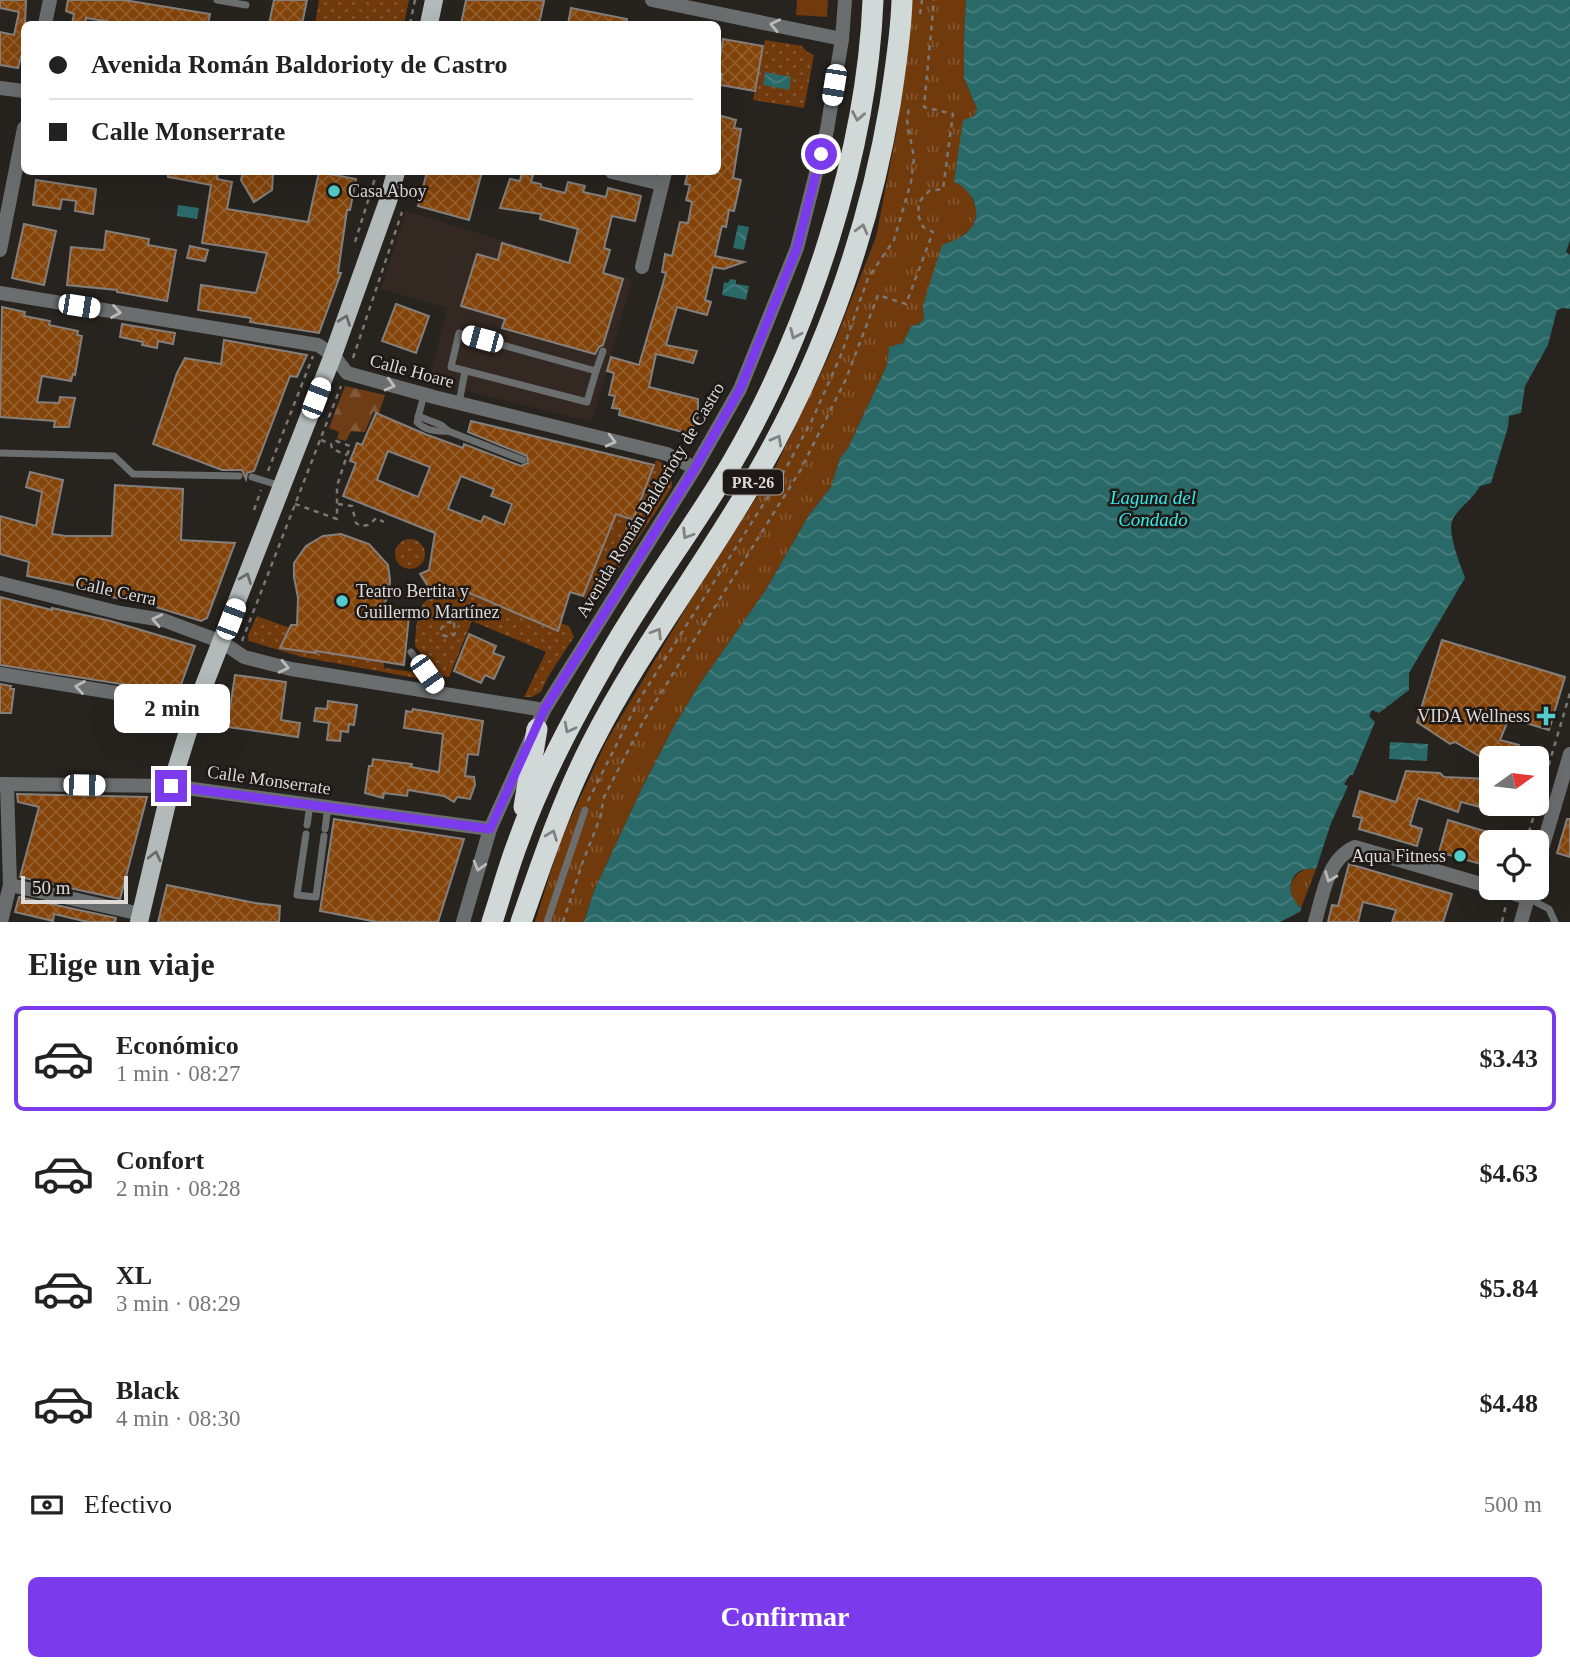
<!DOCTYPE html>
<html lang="es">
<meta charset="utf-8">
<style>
body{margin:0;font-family:Georgia,serif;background:#f2f2f2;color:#222;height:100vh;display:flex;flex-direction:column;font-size:26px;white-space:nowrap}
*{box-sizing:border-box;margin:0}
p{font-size:23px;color:#767676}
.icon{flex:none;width:38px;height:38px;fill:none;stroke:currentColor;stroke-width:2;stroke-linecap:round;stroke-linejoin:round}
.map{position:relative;height:922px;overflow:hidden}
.panel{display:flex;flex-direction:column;background:#fff;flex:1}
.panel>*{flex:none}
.banner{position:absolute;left:21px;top:21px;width:700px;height:154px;border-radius:10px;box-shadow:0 7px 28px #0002;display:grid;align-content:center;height:154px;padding:0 28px;background:#fff}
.needle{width:46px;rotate:76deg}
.buttons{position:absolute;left:1479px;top:746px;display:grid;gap:14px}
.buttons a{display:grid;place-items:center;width:70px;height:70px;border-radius:10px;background:#fff;box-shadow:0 7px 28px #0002;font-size:35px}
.scale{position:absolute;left:21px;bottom:18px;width:107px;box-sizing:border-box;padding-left:7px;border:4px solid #dddad8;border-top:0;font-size:19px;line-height:24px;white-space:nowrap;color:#dddad8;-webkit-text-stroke:5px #1e1916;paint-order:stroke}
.end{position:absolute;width:32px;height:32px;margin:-16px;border:9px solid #7c3aed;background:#fff;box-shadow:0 0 0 4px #fff}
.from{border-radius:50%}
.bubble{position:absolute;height:49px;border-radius:10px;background:#fff;box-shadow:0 7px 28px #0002;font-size:23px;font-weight:600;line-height:49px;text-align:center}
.car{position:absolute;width:21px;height:42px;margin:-21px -10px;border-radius:9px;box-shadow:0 0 5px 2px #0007;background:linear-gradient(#fff 24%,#345 0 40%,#fff 0 76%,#345 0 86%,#fff 0)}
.banner b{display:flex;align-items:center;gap:24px;height:66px;font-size:26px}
.banner b+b{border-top:2px solid #e0e0e0}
.banner i{width:18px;height:18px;background:#222}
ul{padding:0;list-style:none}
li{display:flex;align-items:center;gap:21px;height:105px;margin:0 14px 10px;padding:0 14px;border:4px solid transparent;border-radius:10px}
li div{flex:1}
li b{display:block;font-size:26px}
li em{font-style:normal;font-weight:600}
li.selected{border-color:#7c3aed}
li>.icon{width:63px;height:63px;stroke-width:1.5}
h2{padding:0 28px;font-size:32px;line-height:84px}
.pay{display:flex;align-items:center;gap:18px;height:77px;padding:0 28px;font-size:26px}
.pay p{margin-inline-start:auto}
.button{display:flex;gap:14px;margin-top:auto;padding:14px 28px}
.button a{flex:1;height:80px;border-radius:10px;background:#7c3aed;color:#fff;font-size:28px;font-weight:600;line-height:80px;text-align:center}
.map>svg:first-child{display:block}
.built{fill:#332822}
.grass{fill:url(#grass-dots)}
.forest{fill:url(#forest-firs)}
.park{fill:url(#park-tufts)}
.pitch{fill:#703a0c}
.water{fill:url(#water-waves)}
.building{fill:url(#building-cross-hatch);stroke:#857f7b;stroke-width:2;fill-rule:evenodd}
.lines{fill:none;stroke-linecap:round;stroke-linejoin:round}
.path{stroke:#7a7673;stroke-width:2.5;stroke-dasharray:5 5;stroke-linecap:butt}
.service{stroke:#6b6e6e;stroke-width:7}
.minor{stroke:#6b6e6e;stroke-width:14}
.tertiary{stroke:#6b6e6e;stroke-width:14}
.primary{stroke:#b3baba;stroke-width:18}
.motorway{stroke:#d0d8d8;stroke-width:21}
.oneway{stroke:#bbbab8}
.oneway2{stroke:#808281}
.oneway3{stroke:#686a68}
.route{stroke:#7c3aed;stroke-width:9}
.poi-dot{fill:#53cdcb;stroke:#1e1916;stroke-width:2.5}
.labels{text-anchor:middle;stroke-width:5;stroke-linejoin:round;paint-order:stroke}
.shield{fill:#1e1916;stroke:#a4a09e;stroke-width:2}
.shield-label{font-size:16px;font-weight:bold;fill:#dddad8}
.poi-label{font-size:18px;fill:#dddad8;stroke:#1e1916;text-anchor:start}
.street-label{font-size:18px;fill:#dddad8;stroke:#1e1916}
.water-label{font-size:19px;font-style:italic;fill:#32ebe9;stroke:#1e1916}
</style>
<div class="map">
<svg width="1570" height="922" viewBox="0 0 1570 922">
<defs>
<pattern id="grass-dots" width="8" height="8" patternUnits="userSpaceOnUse" patternTransform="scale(1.75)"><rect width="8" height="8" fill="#703a0c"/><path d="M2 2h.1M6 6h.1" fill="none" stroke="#84562f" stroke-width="1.8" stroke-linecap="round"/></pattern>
<pattern id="forest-firs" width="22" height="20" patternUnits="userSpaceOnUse" patternTransform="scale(1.75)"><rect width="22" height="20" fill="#6e3c15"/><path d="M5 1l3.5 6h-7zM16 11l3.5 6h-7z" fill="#825836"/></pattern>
<pattern id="park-tufts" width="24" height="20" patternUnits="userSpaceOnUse" patternTransform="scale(1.75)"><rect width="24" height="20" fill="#703a0c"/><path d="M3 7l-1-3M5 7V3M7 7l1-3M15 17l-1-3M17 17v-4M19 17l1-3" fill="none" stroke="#84562f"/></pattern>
<pattern id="water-waves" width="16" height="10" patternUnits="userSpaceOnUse" patternTransform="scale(1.75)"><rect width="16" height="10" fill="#296968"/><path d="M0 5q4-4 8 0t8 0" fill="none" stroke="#487e7d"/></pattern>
<pattern id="building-cross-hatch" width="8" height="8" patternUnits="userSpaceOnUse" patternTransform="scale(1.75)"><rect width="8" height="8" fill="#84440a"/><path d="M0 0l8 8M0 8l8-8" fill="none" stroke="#955e2d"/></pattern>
</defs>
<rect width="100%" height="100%" fill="#27231f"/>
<polygon class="built" points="406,211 632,280 592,422 429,382 447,308 381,289"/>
<g class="grass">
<polygon points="319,0 409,0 404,24 315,24"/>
<polygon points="765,40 802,46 807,52 814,55 804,108 753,100"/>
<path d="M656,460C670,465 672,473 672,487L605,589L597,597L586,599L583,596L616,514L633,520Z"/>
<circle cx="410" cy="554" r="15"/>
<path d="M448,589H460L569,626L574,637L549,675L541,692L532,697H524L546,652L472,621L449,677L440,676L415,646C417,616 416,598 448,589Z"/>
<polygon points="257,616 290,628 281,648 315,653 316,651 384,662 384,668 414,672 421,679 302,657 249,641 248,635"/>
</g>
<polygon class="forest" points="345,386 385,395 379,413 373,412 365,432 351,431 346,441 337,439 339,432 329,428"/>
<g class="park">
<polygon points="911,0 966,0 964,35 964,78 977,109 974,115 969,119 964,186 970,194 977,210 973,227 957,240 924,311 924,319 919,324 911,326 903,343 889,348 887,365 848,448 840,458 831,487 809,515 765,591 699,685 674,726 642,788 594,891 584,922 535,922 561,839 606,742 689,603 774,470 829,356 876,237 897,129 910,27"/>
<path d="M1306,869H1316L1301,908C1286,895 1287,877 1306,869Z"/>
</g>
<polygon class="pitch" points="797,0 828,0 827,17 796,15"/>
<g class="water">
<path d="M966,0H1570V240L1566,252L1570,255V309L1563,308L1557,310L1548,345L1525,386L1521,413L1509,416L1508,427L1491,483L1480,486C1472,500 1462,505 1454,517C1445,529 1460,563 1465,578L1409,673V690L1379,713L1372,710L1369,716L1375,722L1353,775H1350L1344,784L1348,786L1331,823L1316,869C1290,865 1282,892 1301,908V911L1280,922H584L594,891L642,788L674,726L699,685L765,591L809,515L831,487L840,458L848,448L887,365L889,347L903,343L911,326L919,324L924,319L923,305L942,245C953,241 964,237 971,228C984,212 971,188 954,182L963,120L974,116L977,109L964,78V35Z"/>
<polygon points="765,72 791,77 789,90 763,85"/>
<polygon points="178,205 199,208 197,219 177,216"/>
<polygon points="738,225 749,227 744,250 733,248"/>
<polygon points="730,279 736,280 736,284 749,286 746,300 722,295 724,282 728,283"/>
<polygon points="1390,742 1428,744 1427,761 1389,759"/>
</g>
<g class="building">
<polygon points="0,0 26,0 24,46 18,68 0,65 0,32 14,35 19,12 0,8"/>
<polygon points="68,0 124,0 210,14 208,24 122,24 86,18 85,24 72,24 74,14 66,11"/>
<polygon points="274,0 307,0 302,24 269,24"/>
<polygon points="466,0 538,0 544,1 539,24 461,24"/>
<polygon points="571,8 627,19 626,24 568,24"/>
<polygon points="723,39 763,46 755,91 720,85 722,74 718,73 718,70"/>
<polygon points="718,115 736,120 734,128 741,129 733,178 741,180 734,211 729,210 726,227 722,226 715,256 744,262 724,269 713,267 705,300 711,302 707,315 677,307 666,345 697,351 693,363 656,354 649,387 698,399 698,417 690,434 619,415 620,409 612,408 615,396 609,395 614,373 607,371 611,357 639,365 666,273 662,272 665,254 672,256 680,222 688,223 692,202 686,200 690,185 685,184 688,172 715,174 718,172"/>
<polygon points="168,172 218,172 217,179 232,182 227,209 308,222 319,172 356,179 350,210 347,210 338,273 341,273 319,333 250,322 251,318 198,310 201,285 256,293 267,253 202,243 211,185 168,177"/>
<polygon points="243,172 268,172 273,175 272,190 254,202 241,180"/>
<polygon points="427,172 482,172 469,220 418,206"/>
<polygon points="522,172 533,175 531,182 541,184 541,187 565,193 568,182 585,186 583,192 606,197 608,188 641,196 635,221 612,216 604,248 610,250 603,273 623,279 603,345 599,347 595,354 502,328 505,319 461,306 477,254 498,260 502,243 569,263 578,229 540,219 541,214 500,208 510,179 520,181"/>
<polygon points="36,180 96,189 93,214 75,211 76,201 62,199 60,209 33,205"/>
<polygon points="24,224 56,231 44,285 12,278"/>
<polygon points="106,231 149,239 148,245 176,250 167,301 117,292 117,290 67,285 71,247 104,250"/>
<polygon points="190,246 208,250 205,261 187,258"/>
<polygon points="396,304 429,316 416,353 382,341"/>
<polygon points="2,307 25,312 24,316 50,321 49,325 78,331 77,335 82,336 75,375 73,374 71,381 42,376 37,402 59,403 60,397 75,398 69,427 54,427 55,421 0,417"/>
<polygon points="122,324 175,333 173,344 158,341 157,348 142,345 143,342 120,337"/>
<polygon points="224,340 307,355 297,377 290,376 254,471 247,473 246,479 242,470 222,470 153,444 177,373 185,358 221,364"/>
<path d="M376,413L425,434L463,448L464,444L521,466L528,463L527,456L468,432L471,421L654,465L633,520L616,514L583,596L570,592L558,631L460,589L433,594L420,574L429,570L435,533L343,496L356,463L350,461L357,443L362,445ZM388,451L430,467L418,497L377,480ZM461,476L494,489L491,496L512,504L504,525L484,516L481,522L448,509Z"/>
<polygon points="30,472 63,480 52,534 66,536 112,536 115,485 183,489 181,540 235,543 207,618 201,621 117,595 117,598 90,593 87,588 27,576 29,562 0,554 0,516 36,526 42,492 26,487"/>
<polygon points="341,534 369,544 388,565 390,580 389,594 384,604 409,616 404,665 316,651 316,653 280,648 291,625 297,625 298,598 294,577 294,563 306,546 323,536"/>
<polygon points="0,597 52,610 52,608 107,620 195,646 178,693 0,665"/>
<polygon points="469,634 496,646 493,653 504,657 494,679 485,675 481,683 454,671"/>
<polygon points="1442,640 1565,677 1549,730 1509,718 1500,740 1519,745 1515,758 1491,758 1491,763 1455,742 1450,744 1417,722"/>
<polygon points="235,675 286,682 281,720 300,723 298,737 227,727"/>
<polygon points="0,684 11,686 10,689 14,689 11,713 0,713"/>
<polygon points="328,701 357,705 354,725 349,724 348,732 341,731 340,741 327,740 329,723 314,721 316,708 327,709"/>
<polygon points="413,709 483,721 478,755 468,754 465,776 474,777 475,785 470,799 457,797 454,802 444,796 408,790 407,796 384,793 383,798 365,793 369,766 372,766 373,759 412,764 411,767 439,772 443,734 404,728 406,711 412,712"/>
<polygon points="1406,771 1440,773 1444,777 1491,779 1491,805 1481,803 1480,807 1461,802 1458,812 1418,798 1410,825 1422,829 1417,846 1359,829 1362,818 1353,816 1360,791 1396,802"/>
<polygon points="17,794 147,797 120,899 20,877 39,807 18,802"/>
<polygon points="334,819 464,839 438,922 377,922 320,911"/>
<polygon points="1567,819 1570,819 1570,857 1557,853"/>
<polygon points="1448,820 1491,833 1491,867 1439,852"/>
<polygon points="1349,864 1452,894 1443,922 1392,922 1396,910 1363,902 1358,922 1328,922 1332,905 1338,906"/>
<polygon points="167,885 255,903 280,906 279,922 158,922"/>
<polygon points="19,897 116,918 115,922 88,922 54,914 53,921 15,912"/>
</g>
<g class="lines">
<g class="path">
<polyline points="920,14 922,0"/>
<polyline points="410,24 415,0"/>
<polyline points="355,242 377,172"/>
<polyline points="353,358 402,212"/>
<polyline points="321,440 331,444 332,449 347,455"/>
<polyline points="268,471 313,356"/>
<polyline points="295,504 337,519 337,486 350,446 336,441 331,444"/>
<polyline points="338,504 352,506 356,523 361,526 369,525 376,518 384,522"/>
<polyline points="254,510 261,490"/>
<path d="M430,596C432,602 434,608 439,611C450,617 453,608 454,624C455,635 458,625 454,635L448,637L443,635L441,629L444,624L449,622L454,624"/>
<polyline points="242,641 341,386"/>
<polyline points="588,801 639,700 785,470 812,420 841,355 868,278 894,240 911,182 914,158 907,120 909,108"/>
<polyline points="1526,842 1570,693"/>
<polyline points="563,922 582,864 600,818 604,797 644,720 800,471 846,379 878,295 906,304 933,232 923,227 918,215 919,202 929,191 943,189 953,114 924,107 934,0"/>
<polyline points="1502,922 1506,905"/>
</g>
<g class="service">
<polyline points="217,0 246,5"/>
<polygon points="459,333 596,371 587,402 451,367"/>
<polyline points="596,371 603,351"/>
<path d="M424,394L417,422C424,430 437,432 448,431"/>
<polyline points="459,403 465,371"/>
<polyline points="418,416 441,425 448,431 523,460"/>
<polyline points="0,453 114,456 133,474 239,476"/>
<polyline points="252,477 281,486"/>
<polyline points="411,652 439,691"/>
<polyline points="307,825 310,805"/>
<polyline points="325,829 328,807"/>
<polyline points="306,834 297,895 316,897 324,836"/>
<polyline points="1528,898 1549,909 1555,922"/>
<polyline points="547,922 585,810"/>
</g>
<g class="minor">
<polyline points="652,0 842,39"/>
<polyline points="45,24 50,0"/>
<polyline points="0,88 24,91"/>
<polyline points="612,172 662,184"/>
<polyline points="0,250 24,128"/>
<polyline points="642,267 665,172"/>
<polyline points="0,293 318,345 333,355 347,373 434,397 667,454 695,468"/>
<polyline points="222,642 244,657 291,669 544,710"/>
<polyline points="0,674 196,706"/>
<polyline points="0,784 171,786 490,829"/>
<polyline points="10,885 141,914"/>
<polyline points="1493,887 1528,898"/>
<polyline points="1,922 10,885 7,784"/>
<polyline points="463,922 490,829 544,710 695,468 740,389 797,248 827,130 842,39 845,0"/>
<path d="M1315,922C1323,895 1327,859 1355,847L1491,887"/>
</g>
<g class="tertiary">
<polyline points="0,583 120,613 163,620 222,642"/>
<polyline points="1536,869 1570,754"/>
<polyline points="1521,922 1531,887"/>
</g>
<g class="primary">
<polyline points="429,24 434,0"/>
<polyline points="139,922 171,786 196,706 333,355 388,201 396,172"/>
</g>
<g class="motorway">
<polyline points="524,807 537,729"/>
<path d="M492,922C501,895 508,868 518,842C540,780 571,722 603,666C642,595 692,531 733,461C809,330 867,152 873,0"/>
<path d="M521,922C542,862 562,802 591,745C639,650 706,564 759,471C824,357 868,234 890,105C895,71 901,35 902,0"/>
</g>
</g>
<defs><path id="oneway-chevron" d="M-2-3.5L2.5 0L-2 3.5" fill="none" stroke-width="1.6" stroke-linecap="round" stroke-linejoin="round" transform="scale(1.75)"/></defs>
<g class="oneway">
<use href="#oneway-chevron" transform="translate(775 25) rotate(-168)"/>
<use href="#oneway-chevron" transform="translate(116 312) rotate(9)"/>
<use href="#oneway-chevron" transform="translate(390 385) rotate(15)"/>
<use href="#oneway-chevron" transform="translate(611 441) rotate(14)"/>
<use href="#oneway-chevron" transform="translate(157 620) rotate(-168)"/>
<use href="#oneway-chevron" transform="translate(284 667) rotate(13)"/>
<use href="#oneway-chevron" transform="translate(80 687) rotate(-171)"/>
<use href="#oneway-chevron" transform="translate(479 866) rotate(106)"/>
<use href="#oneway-chevron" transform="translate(1330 877) rotate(111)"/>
</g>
<g class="oneway2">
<use href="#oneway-chevron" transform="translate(858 116) rotate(100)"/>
<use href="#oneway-chevron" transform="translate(862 229) rotate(-75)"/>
<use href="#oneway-chevron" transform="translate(795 334) rotate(113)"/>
<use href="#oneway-chevron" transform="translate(777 440) rotate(-61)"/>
<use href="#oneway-chevron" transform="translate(687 534) rotate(122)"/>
<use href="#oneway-chevron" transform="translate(657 633) rotate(-58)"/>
<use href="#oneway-chevron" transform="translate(569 728) rotate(117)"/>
<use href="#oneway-chevron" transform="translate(552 835) rotate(-69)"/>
</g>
<g class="oneway3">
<use href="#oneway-chevron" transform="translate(345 320) rotate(-70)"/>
<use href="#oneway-chevron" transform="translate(246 578) rotate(-69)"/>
<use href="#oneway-chevron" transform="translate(155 856) rotate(-77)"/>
</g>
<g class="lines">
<polyline class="route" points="171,786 490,829 544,710 695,468 740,389 797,248 821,154"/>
</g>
<g class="poi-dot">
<circle cx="334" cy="191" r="7"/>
<circle cx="342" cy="601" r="7"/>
<path d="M1542.5 705.5h7v7h7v7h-7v7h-7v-7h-7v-7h7z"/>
<circle cx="1460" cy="856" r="7"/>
</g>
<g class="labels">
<rect class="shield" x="723" y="469.5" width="60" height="25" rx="5"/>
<g class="shield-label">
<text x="753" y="488">PR-26</text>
</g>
<g class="poi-label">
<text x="348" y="197">Casa Aboy</text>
<text x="356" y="597">Teatro Bertita y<tspan x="356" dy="21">Guillermo Martínez</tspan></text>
<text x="1530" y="722" text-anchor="end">VIDA Wellness</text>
<text x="1446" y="862" text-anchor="end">Aqua Fitness</text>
</g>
<g class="street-label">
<text transform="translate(412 371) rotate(15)" y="6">Calle Hoare</text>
<text transform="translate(650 500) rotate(-59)" y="6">Avenida Román Baldorioty de Castro</text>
<text transform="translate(116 591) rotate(12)" y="6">Calle Cerra</text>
<text transform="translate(269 780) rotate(8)" y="6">Calle Monserrate</text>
</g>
<g class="water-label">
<text x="1153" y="504">Laguna del<tspan x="1153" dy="22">Condado</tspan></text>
</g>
</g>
</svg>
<div class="buttons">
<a><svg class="needle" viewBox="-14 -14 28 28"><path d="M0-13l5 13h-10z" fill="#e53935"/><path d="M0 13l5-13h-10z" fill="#767676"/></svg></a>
<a><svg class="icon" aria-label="locate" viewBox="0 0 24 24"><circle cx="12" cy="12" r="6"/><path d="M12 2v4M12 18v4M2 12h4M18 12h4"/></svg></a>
</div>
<div class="scale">50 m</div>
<i class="end from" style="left:821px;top:154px"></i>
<i class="end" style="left:171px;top:786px"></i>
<div class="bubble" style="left:114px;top:684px;width:116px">2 min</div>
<i class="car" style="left:834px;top:85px;rotate:189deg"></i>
<i class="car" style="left:79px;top:306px;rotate:99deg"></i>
<i class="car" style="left:482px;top:339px;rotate:285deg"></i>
<i class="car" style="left:316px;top:398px;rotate:21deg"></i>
<i class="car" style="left:231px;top:619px;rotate:21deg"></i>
<i class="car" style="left:427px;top:674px;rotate:145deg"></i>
<i class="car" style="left:84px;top:785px;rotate:91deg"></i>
<div class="banner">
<b><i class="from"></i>Avenida Román Baldorioty de Castro</b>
<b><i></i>Calle Monserrate</b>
</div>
</div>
<section class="panel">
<h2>Elige un viaje</h2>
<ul>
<li class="selected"><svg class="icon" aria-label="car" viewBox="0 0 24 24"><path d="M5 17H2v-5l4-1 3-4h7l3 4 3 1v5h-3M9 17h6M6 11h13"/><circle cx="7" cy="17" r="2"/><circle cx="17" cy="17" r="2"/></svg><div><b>Económico</b><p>1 min · 08:27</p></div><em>$3.43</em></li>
<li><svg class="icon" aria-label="car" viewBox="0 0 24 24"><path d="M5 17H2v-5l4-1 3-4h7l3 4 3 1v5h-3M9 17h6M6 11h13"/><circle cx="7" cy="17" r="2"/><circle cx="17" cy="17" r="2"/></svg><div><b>Confort</b><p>2 min · 08:28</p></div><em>$4.63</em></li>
<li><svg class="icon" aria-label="car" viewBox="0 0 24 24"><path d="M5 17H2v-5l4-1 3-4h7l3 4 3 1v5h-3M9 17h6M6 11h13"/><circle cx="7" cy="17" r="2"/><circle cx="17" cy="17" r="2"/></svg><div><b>XL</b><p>3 min · 08:29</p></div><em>$5.84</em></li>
<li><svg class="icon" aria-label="car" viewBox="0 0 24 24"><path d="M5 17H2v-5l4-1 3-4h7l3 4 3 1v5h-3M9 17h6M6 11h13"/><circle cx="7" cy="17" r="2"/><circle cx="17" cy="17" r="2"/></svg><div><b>Black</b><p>4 min · 08:30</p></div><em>$4.48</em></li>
</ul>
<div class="pay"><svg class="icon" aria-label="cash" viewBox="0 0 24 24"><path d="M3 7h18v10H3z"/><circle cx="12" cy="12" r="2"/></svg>Efectivo<p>500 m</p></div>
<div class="button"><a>Confirmar</a></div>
</section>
